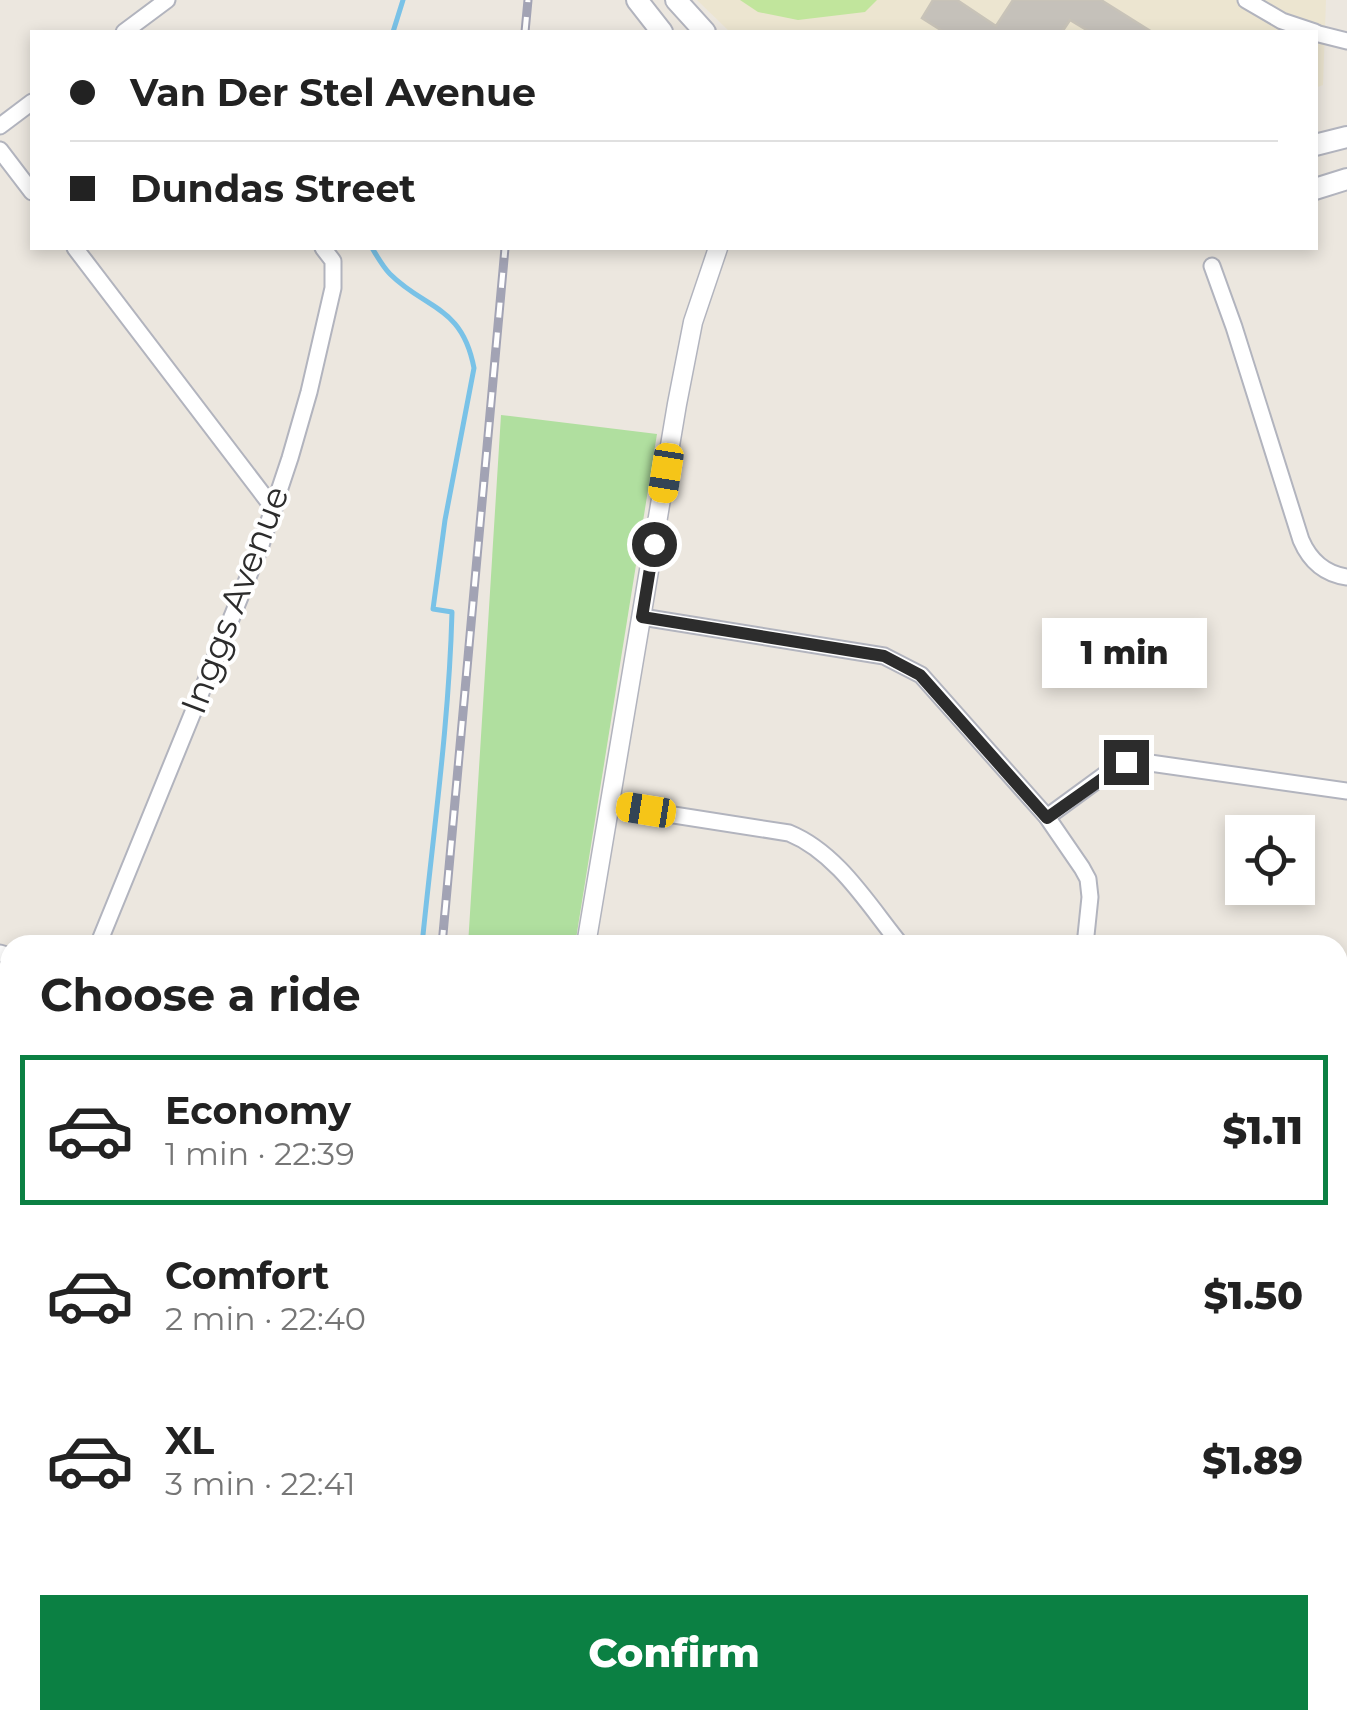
<!DOCTYPE html>
<meta charset="utf-8">
<style>
body{margin:0;font-family:Montserrat,sans-serif;background:#f2f2f2;color:#222;height:100vh;display:flex;flex-direction:column;font-size:38px;white-space:nowrap}
*{box-sizing:border-box;margin:0}
p{font-size:32px;color:#767676}
.icon{flex:none;width:55px;height:55px;fill:none;stroke:currentColor;stroke-width:2;stroke-linecap:round;stroke-linejoin:round}
.map{position:relative;flex:1;overflow:hidden}
.side{position:absolute;left:0px;top:935px;width:1348px;height:795px;display:flex;flex-direction:column;background:#fff;border-radius:30px 30px 0 0;box-shadow:0 5px 15px #0003}
.side>*{flex:none}
.top-card{position:absolute;left:30px;top:30px;width:1288px;height:220px;border-radius:0px;box-shadow:0 5px 15px #0003;display:grid;align-content:center;height:220px;padding:0 40px;background:#fff}
.fabs{position:absolute;left:1225px;top:815px;display:grid;gap:20px}
.fabs a{display:grid;place-items:center;width:90px;height:90px;border-radius:0px;background:#fff;box-shadow:0 5px 15px #0003;font-size:50px}
.end{position:absolute;width:45px;height:45px;margin:-22px;border:12px solid #2c2c2c;background:#fff;box-shadow:0 0 0 5px #fff}
.from{border-radius:50%}
.bubble{position:absolute;height:70px;border-radius:0px;background:#fff;box-shadow:0 5px 15px #0003;font-size:32px;font-weight:800;line-height:70px;text-align:center}
.car{position:absolute;width:30px;height:60px;margin:-30px -15px;border-radius:12px;box-shadow:0 0 8px 2px #0007;background:linear-gradient(#f5c518 24%,#345 0 40%,#f5c518 0 76%,#345 0 86%,#f5c518 0)}
.top-card b{display:flex;align-items:center;gap:35px;height:95px;font-size:38px}
.top-card b+b{border-top:2px solid #e0e0e0}
.top-card i{width:25px;height:25px;background:#222}
ul{padding:0;list-style:none}
li{display:flex;align-items:center;gap:30px;height:150px;margin:0 20px 15px;padding:0 20px;border:5px solid transparent;border-radius:0px}
li div{flex:1}
li b{display:block;font-size:38px}
li em{font-style:normal;font-weight:800}
li.active{border-color:#0b8043}
li>.icon{width:90px;height:90px;stroke-width:1.5}
h2{padding:0 40px;font-size:45px;line-height:120px}
.cta{display:flex;gap:20px;margin-top:auto;padding:20px 40px}
.cta a{flex:1;height:115px;border-radius:0px;background:#0b8043;color:#fff;font-size:40px;font-weight:800;line-height:115px;text-align:center}
.map>svg:first-child{display:block}
.education{fill:#ece5d0}
.green{fill:#b0df9f}
.pitch{fill:#c1e59c}
.lines{fill:none;stroke-linecap:round;stroke-linejoin:round}
.stream{stroke:#79c2e7;stroke-width:5}
.building{fill:#c5c1ba;stroke:#c8c3b8;stroke-width:2.5}
.service-casing{stroke:#b2b4be;stroke-width:11}
.minor-casing{stroke:#b2b4be;stroke-width:19}
.tertiary-casing{stroke:#b2b4be;stroke-width:21}
.secondary-casing{stroke:#b2b4be;stroke-width:24}
.service{stroke:#fff;stroke-width:8}
.minor{stroke:#fff;stroke-width:15}
.tertiary{stroke:#fff;stroke-width:18}
.secondary{stroke:#fff;stroke-width:20}
.rail-casing{stroke:#a2a3b4;stroke-width:9}
.rail{stroke:#fff;stroke-width:5;stroke-dasharray:15;stroke-linecap:butt}
.route{stroke:#2c2c2c;stroke-width:12}
.labels{text-anchor:middle;stroke-width:8;stroke-linejoin:round;paint-order:stroke}
.street-label{font-size:35px;fill:#2c2c2c;stroke:#fff}
</style>
<div class="map">
<svg width="1347" height="1730" viewBox="0 0 1347 1730">
<rect width="100%" height="100%" fill="#ece7df"/>
<polygon class="education" points="697,0 1326,0 1323,85 1315,88 1315,32 730,32"/>
<g class="green">
<polygon points="501,415 657,434 575,945 468,945"/>
<polygon points="307,1720 421,1720 416,1730 300,1730"/>
</g>
<polygon class="pitch" points="740,0 877,0 865,12 798,20 758,12"/>
<g class="lines">
<g class="stream">
<polyline points="393,32 403,0"/>
<path d="M372,248C377,256 383,267 390,274C426,310 462,305 474,368L445,520L433,609L452,612C449,724 433,834 422,945"/>
<polyline points="0,1600 10,1598"/>
</g>
</g>
<polygon class="building" points="933,0 957,0 996,26 1013,0 1101,0 1152,32 1090,32 1070,20 1062,32 944,32 922,18"/>
<g class="lines">
<g class="service-casing">
<g id="service">
<polyline points="3,1730 10,1712"/>
<polyline points="12,1730 25,1720"/>
</g>
</g>
<g class="minor-casing">
<g id="minor">
<polyline points="1246,0 1282,21 1315,32"/>
<polyline points="124,32 167,0"/>
<polyline points="1315,33 1347,41"/>
<polyline points="0,126 32,102"/>
<polyline points="0,150 32,192"/>
<polyline points="75,248 274,509"/>
<path d="M1212,266L1234,327L1301,540C1310,561 1325,574 1347,577"/>
<polyline points="642,617 884,656 921,675 1047,817 1082,868 1088,879 1090,897 1085,945"/>
<path d="M610,805L789,833C838,853 869,906 901,945"/>
<polyline points="1047,817 1118,765 1136,761 1347,791"/>
<polyline points="98,945 260,548 290,458 309,392 333,288 333,261 323,248"/>
<polyline points="0,953 10,956"/>
<polyline points="1338,989 1347,991"/>
<polyline points="1338,1185 1347,1187"/>
<polyline points="0,1190 10,1165"/>
<polyline points="1338,1388 1347,1389"/>
<polyline points="1338,1659 1347,1593"/>
<polyline points="854,1720 856,1730"/>
<polyline points="1058,1720 1059,1730"/>
<polyline points="660,1730 661,1720"/>
<polyline points="1327,1730 1329,1720"/>
</g>
</g>
<g class="tertiary-casing">
<g id="tertiary">
<polyline points="586,945 677,404 693,322 718,248"/>
<polyline points="429,1730 436,1720"/>
</g>
</g>
<g class="secondary-casing">
<g id="secondary">
<polyline points="637,0 662,32"/>
<polyline points="676,0 705,32"/>
<polyline points="1315,145 1347,137"/>
<polyline points="1315,189 1347,179"/>
</g>
</g>
<use href="#service" class="service"/>
<use href="#minor" class="minor"/>
<use href="#tertiary" class="tertiary"/>
<use href="#secondary" class="secondary"/>
<g class="rail-casing">
<g id="rail">
<polyline points="525,32 528,0"/>
<polyline points="442,945 505,248"/>
<polyline points="123,1730 132,1720"/>
<polyline points="184,1730 190,1720"/>
<polyline points="210,1730 218,1720"/>
</g>
</g>
<use href="#rail" class="rail"/>
</g>
<g class="lines">
<polyline class="route" points="654,544 642,617 884,656 920,675 1047,818 1126,762"/>
</g>
<g class="labels">
<g class="street-label">
<text transform="translate(235 600) rotate(-69)" y="12">Inggs Avenue</text>
</g>
</g>
</svg>
<div class="fabs">
<a><svg class="icon" aria-label="locate" viewBox="0 0 24 24"><circle cx="12" cy="12" r="6"/><path d="M12 2v4M12 18v4M2 12h4M18 12h4"/></svg></a>
</div>
<i class="end from" style="left:654px;top:544px"></i>
<i class="end" style="left:1126px;top:762px"></i>
<div class="bubble" style="left:1042px;top:618px;width:165px">1 min</div>
<i class="car" style="left:666px;top:473px;rotate:189deg"></i>
<i class="car" style="left:646px;top:810px;rotate:279deg"></i>
<div class="top-card">
<b><i class="from"></i>Van Der Stel Avenue</b>
<b><i></i>Dundas Street</b>
</div>
<section class="side">
<h2>Choose a ride</h2>
<ul>
<li class="active"><svg class="icon" aria-label="car" viewBox="0 0 24 24"><path d="M5 17H2v-5l4-1 3-4h7l3 4 3 1v5h-3M9 17h6M6 11h13"/><circle cx="7" cy="17" r="2"/><circle cx="17" cy="17" r="2"/></svg><div><b>Economy</b><p>1 min · 22:39</p></div><em>$1.11</em></li>
<li><svg class="icon" aria-label="car" viewBox="0 0 24 24"><path d="M5 17H2v-5l4-1 3-4h7l3 4 3 1v5h-3M9 17h6M6 11h13"/><circle cx="7" cy="17" r="2"/><circle cx="17" cy="17" r="2"/></svg><div><b>Comfort</b><p>2 min · 22:40</p></div><em>$1.50</em></li>
<li><svg class="icon" aria-label="car" viewBox="0 0 24 24"><path d="M5 17H2v-5l4-1 3-4h7l3 4 3 1v5h-3M9 17h6M6 11h13"/><circle cx="7" cy="17" r="2"/><circle cx="17" cy="17" r="2"/></svg><div><b>XL</b><p>3 min · 22:41</p></div><em>$1.89</em></li>
</ul>
<div class="cta"><a>Confirm</a></div>
</section>
</div>
